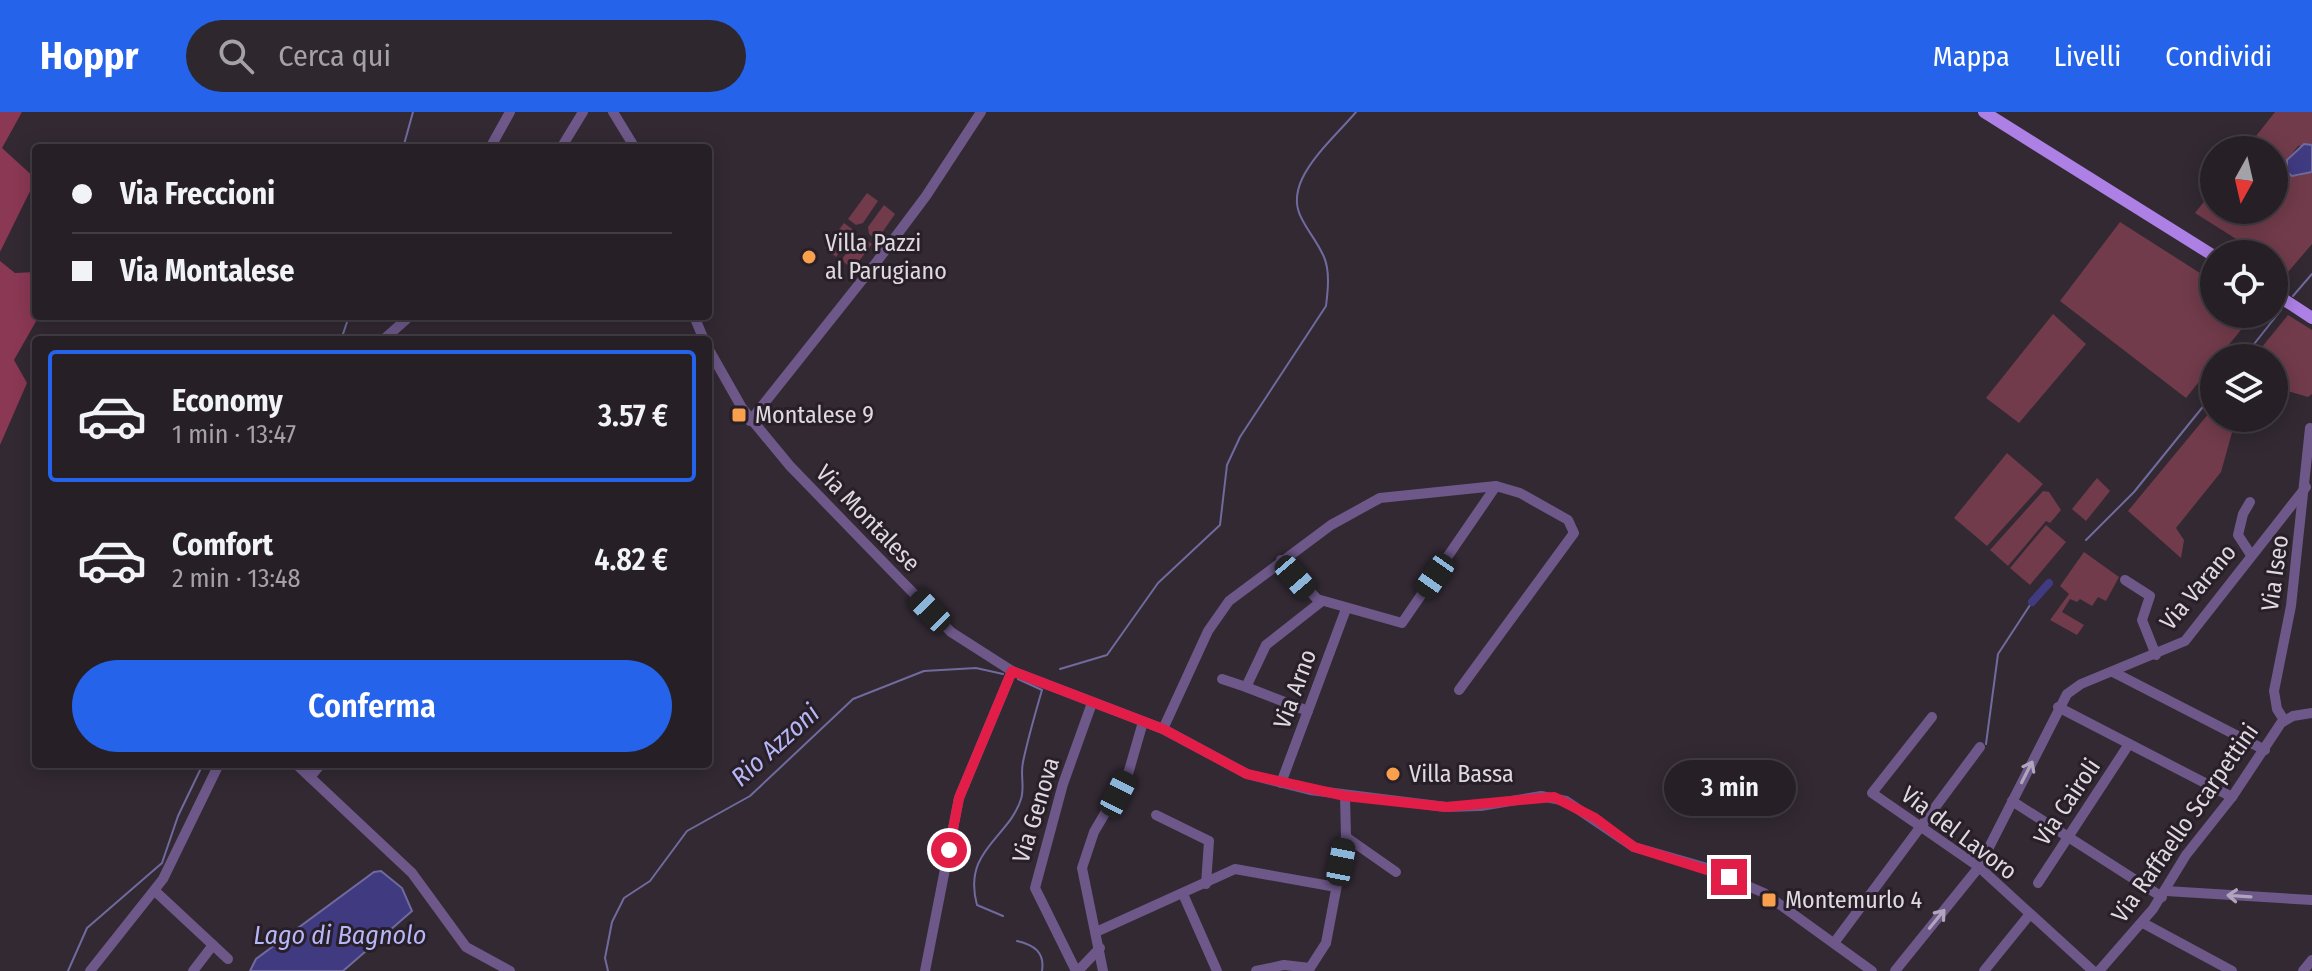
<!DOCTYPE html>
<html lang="it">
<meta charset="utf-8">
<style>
body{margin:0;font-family:"Fira Sans Condensed",sans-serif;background:#2e272e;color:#f1f3f6;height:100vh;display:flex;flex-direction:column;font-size:30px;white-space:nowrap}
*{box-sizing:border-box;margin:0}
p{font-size:26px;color:#a4a2a7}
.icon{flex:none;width:44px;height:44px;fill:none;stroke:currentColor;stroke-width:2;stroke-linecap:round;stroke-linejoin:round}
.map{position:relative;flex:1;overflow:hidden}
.panel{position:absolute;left:32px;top:224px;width:680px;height:432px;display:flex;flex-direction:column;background:#261f26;border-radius:8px;box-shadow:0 4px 20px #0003,0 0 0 2px #423d43}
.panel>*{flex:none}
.banner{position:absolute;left:32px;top:32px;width:680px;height:176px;border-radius:8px;box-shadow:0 4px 20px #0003,0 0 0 2px #423d43;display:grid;align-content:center;height:176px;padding:0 40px;background:#261f26}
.needle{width:52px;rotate:188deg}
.buttons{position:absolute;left:2200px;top:24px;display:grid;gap:16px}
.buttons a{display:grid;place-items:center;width:88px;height:88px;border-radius:50%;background:#261f26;box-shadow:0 4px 20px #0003,0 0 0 2px #423d43;font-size:40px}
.end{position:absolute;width:36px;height:36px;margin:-18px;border:10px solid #e11d48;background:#fff;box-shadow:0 0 0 4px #fff}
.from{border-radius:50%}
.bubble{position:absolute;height:56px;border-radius:28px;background:#261f26;box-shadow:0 4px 20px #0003,0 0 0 2px #423d43;font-size:26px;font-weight:600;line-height:56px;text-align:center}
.car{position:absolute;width:24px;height:48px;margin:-24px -12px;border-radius:10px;box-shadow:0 0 6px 2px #0007;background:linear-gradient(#222 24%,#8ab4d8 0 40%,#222 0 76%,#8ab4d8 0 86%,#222 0)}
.banner b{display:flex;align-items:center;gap:28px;height:76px;font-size:30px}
.banner b+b{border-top:2px solid #423d43}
.banner i{width:20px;height:20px;background:#f1f3f6}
ul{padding:14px 0 0;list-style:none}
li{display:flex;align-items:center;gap:24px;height:132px;margin:0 16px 12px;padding:0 24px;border:4px solid transparent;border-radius:8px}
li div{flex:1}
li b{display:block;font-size:30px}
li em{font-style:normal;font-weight:600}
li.active{border-color:#2563eb}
li>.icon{width:72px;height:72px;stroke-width:1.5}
.action{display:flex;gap:16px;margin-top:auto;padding:16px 40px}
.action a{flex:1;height:92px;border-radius:48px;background:#2563eb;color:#fff;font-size:32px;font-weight:600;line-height:92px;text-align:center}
header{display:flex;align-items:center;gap:48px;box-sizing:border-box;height:112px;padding:0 40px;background:#2563eb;color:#fff}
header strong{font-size:38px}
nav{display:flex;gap:44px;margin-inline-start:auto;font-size:28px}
.search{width:560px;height:72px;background:#2e272e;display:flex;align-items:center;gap:20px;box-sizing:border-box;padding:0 28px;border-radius:44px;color:#a4a2a7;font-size:30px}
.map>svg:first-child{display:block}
.green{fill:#713b4b}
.forest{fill:#8b3854}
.water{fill:#403a81;stroke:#706a9e;stroke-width:2}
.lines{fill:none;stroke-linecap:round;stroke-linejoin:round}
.stream{stroke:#706a9e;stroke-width:2}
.canal{stroke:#403a81;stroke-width:8}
.minor{stroke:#6d5889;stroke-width:10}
.major{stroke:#ad80e5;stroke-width:12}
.oneway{stroke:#b1a5bd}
.route{stroke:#e11d48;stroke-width:10}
.poi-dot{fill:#f9a04d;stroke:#281f29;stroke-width:3}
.labels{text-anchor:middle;stroke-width:6;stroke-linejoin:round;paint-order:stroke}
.poi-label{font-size:24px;fill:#dfd9e0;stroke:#281f29;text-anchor:start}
.street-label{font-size:24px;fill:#dfd9e0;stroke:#281f29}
.water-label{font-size:26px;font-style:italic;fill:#b6b7f6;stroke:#281f29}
</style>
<header>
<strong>Hoppr</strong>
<div class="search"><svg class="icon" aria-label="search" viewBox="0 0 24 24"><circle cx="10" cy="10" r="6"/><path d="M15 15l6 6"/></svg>Cerca qui</div>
<nav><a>Mappa</a><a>Livelli</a><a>Condividi</a></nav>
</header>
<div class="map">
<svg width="2312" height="859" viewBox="0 0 2312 859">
<rect width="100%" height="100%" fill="#322933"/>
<g class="green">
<polygon points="2275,0 2312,0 2312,33 2298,34 2287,48 2287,60 2297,64 2312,60 2312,132 2288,160 2274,151 2274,142 2260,142 2195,101 2214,77 2214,98 2274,98 2274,38 2245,38"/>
<polygon points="867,81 878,89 863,111 856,113 848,107"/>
<polygon points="884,93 895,102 877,128 869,122 868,115"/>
<polygon points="2120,110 2214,170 2214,202 2254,202 2218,246 2214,246 2214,251 2186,286 2060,189"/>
<polygon points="844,111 852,117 852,124 836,145 825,136"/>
<polygon points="864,126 872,132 853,157 841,148 858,127"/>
<polygon points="2053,202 2086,232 2019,311 1986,286"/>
<polygon points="2288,203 2312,218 2312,282 2308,285 2274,275 2274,246 2253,246"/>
<polygon points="2214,295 2214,306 2236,306 2221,360 2176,416 2184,428 2181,446 2128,399"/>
<polygon points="2007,341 2043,372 1987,434 1954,406"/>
<polygon points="2097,366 2110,379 2086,409 2072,397"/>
<polygon points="2043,379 2049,380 2061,398 2050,411 2046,409 2008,454 1990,438"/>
<polygon points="2046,413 2066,430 2030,473 2010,456"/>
<polygon points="2084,440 2119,465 2106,489 2098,485 2092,494 2080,487 2077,490 2070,487 2062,500 2084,513 2077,523 2050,508 2069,482 2060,474"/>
</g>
<g class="forest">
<polygon points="0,0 22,0 2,36 36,67 0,140"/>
<polygon points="0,149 15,161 36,160 36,204 39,204 14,248 27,271 0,333"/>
</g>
<g class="water">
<polygon points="2304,32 2312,33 2312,60 2292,64 2287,60 2287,48"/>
<polygon points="381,759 402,776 412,799 343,859 250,859 256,847 374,760"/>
</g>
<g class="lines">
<g class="stream">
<polyline points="403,36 413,0"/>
<polyline points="2293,184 2312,162"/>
<polyline points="341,228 349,204"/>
<polyline points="2243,246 2281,198"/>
<polyline points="2086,428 2134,380 2214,281"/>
<path d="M1060,557L1107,543L1158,471L1220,413L1227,353L1240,325L1326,194C1328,178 1330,159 1324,145C1311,115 1286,102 1302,67C1313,43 1339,20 1356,0"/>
<polyline points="1986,632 1998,542 2032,490"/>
<path d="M1003,804L977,793C962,738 1009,726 1021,687C1025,675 1020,663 1023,650C1028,626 1035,602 1042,578L1018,567"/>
<path d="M1017,829C1034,833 1045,840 1042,859"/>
<polyline points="68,859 87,816 162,751 178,704 203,652"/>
<polyline points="608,859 605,846 612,810 624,786 650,769 687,719 750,684 853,587 924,559 976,556 1003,562"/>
</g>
<polyline class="canal" points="2032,490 2049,471"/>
<g class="minor">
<polyline points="613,0 635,36"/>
<polyline points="490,36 510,0"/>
<polyline points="561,36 583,0"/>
<polyline points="694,204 704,228"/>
<polyline points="383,228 410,204"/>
<polyline points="708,236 742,296 790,354 951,520 1012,559 1163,617 1247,662 1310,678 1446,695 1481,694 1541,684 1566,689 1634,735 1704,755 1764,781 1872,859"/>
<polyline points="750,309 875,152 926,84 981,0"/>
<polyline points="2250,390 2243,402 2238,423 2251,443"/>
<polyline points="1281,448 1317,487 1402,511 1496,374"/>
<polyline points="2125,468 2150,484 2142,508 2156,543"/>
<polyline points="2113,560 2265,638"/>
<polyline points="1222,567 1246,575"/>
<polyline points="2058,595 2232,685"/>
<polyline points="1308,599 1246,575 1266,533 1322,489"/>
<polyline points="1932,605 1872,681 1979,755 2093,859"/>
<polyline points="2284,608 2277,597 2274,579 2291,494 2310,316"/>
<polyline points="1163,617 1208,519 1229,489 1331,413 1380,386 1496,374 1520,381 1568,408 1574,421 1459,578"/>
<polyline points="296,652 412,761 466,835 510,859"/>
<polyline points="310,665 321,652"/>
<polyline points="1281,671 1346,497"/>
<polyline points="2012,689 2162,785"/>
<polyline points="1156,703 1209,729 1206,772"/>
<polyline points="1346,725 1396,760"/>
<polyline points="2038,771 2129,632"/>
<polyline points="155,779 228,847"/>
<polyline points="2166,779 2312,788"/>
<polyline points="1183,782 1217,859"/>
<polyline points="2143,811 2232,859"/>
<polyline points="1096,820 1235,757 1336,775"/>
<polyline points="1834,831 1980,635"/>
<polyline points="90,859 163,767 219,652"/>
<polyline points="193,859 213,833"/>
<polyline points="925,859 959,686 1012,559"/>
<polyline points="1076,859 1035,776 1063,672 1092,591"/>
<polyline points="1078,859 1100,836"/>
<polyline points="1103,859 1082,756 1094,720 1128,662 1143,610"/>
<polyline points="1256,859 1284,853 1310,856"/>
<polyline points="1308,859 1326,831 1346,725 1345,684"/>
<polyline points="1895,859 1979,755 2067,582 2081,572 2185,529 2306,375"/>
<polyline points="1984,859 2030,802"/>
<polyline points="2099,859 2153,797 2186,743 2232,685 2281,611 2293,604 2312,601"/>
<polyline points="2303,859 2312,848"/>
</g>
<g class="major">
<polyline points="1984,0 2214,144"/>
<polyline points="2274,181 2312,206"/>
</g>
</g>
<defs><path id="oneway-shaft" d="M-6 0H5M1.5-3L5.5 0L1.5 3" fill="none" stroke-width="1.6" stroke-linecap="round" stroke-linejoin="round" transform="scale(2)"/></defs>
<g class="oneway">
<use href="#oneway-shaft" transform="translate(2027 660) rotate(-63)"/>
<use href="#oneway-shaft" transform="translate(2239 784) rotate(-176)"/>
<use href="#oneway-shaft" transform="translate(1937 807) rotate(-51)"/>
</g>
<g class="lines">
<polyline class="route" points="949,738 959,686 1012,559 1163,617 1247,662 1345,684 1446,695 1554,685 1595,706 1634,735 1729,765"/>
</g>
<g class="poi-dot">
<circle cx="809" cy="145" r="8"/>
<rect x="731" y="295" width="16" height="16" rx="4"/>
<circle cx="1393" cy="662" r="8"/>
<rect x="1761" y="780" width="16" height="16" rx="4"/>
</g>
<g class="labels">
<g class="poi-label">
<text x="825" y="139">Villa Pazzi<tspan x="825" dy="28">al Parugiano</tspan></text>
<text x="755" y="311">Montalese 9</text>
<text x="1409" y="670">Villa Bassa</text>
<text x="1785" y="796">Montemurlo 4</text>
</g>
<g class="street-label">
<text transform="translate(868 406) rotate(46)" y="8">Via Montalese</text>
<text transform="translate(2275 461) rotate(-82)" y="8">Via Iseo</text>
<text transform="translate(2198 475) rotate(-50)" y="8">Via Varano</text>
<text transform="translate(1295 577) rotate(-70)" y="8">Via Arno</text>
<text transform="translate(2067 690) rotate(-56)" y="8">Via Cairoli</text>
<text transform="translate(1036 698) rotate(-73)" y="8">Via Genova</text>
<text transform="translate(2185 711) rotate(-55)" y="8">Via Raffaello Scarpettini</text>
<text transform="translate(1959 721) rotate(37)" y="8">Via del Lavoro</text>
</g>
<g class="water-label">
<text transform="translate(775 633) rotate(-42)" y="9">Rio Azzoni</text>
<text x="340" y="832">Lago di Bagnolo</text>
</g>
</g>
</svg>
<div class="buttons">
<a><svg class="needle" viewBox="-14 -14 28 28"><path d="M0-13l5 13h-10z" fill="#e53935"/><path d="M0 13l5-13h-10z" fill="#a4a2a7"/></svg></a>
<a><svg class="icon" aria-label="locate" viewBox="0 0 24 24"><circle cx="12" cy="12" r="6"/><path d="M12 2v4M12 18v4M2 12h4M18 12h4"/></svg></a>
<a><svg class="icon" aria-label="layers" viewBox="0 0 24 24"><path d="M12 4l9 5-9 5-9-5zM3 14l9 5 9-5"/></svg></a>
</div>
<i class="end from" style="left:949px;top:738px"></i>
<i class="end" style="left:1729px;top:765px"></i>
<div class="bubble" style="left:1664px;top:648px;width:132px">3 min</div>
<i class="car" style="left:1435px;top:464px;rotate:215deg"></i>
<i class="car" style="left:1295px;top:465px;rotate:139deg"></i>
<i class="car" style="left:930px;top:499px;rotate:316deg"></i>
<i class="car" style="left:1118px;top:682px;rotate:27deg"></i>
<i class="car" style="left:1341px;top:750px;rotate:11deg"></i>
<div class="banner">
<b><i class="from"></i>Via Freccioni</b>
<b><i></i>Via Montalese</b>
</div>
<section class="panel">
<ul>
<li class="active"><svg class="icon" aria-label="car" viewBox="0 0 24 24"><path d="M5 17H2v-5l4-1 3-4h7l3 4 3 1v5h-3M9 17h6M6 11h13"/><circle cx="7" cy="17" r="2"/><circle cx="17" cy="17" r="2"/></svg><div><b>Economy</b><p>1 min · 13:47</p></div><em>3.57 €</em></li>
<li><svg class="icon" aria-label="car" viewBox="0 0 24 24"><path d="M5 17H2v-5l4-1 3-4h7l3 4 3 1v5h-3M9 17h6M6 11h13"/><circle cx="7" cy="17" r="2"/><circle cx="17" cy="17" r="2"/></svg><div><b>Comfort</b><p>2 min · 13:48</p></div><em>4.82 €</em></li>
</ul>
<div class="action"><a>Conferma</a></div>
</section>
</div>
